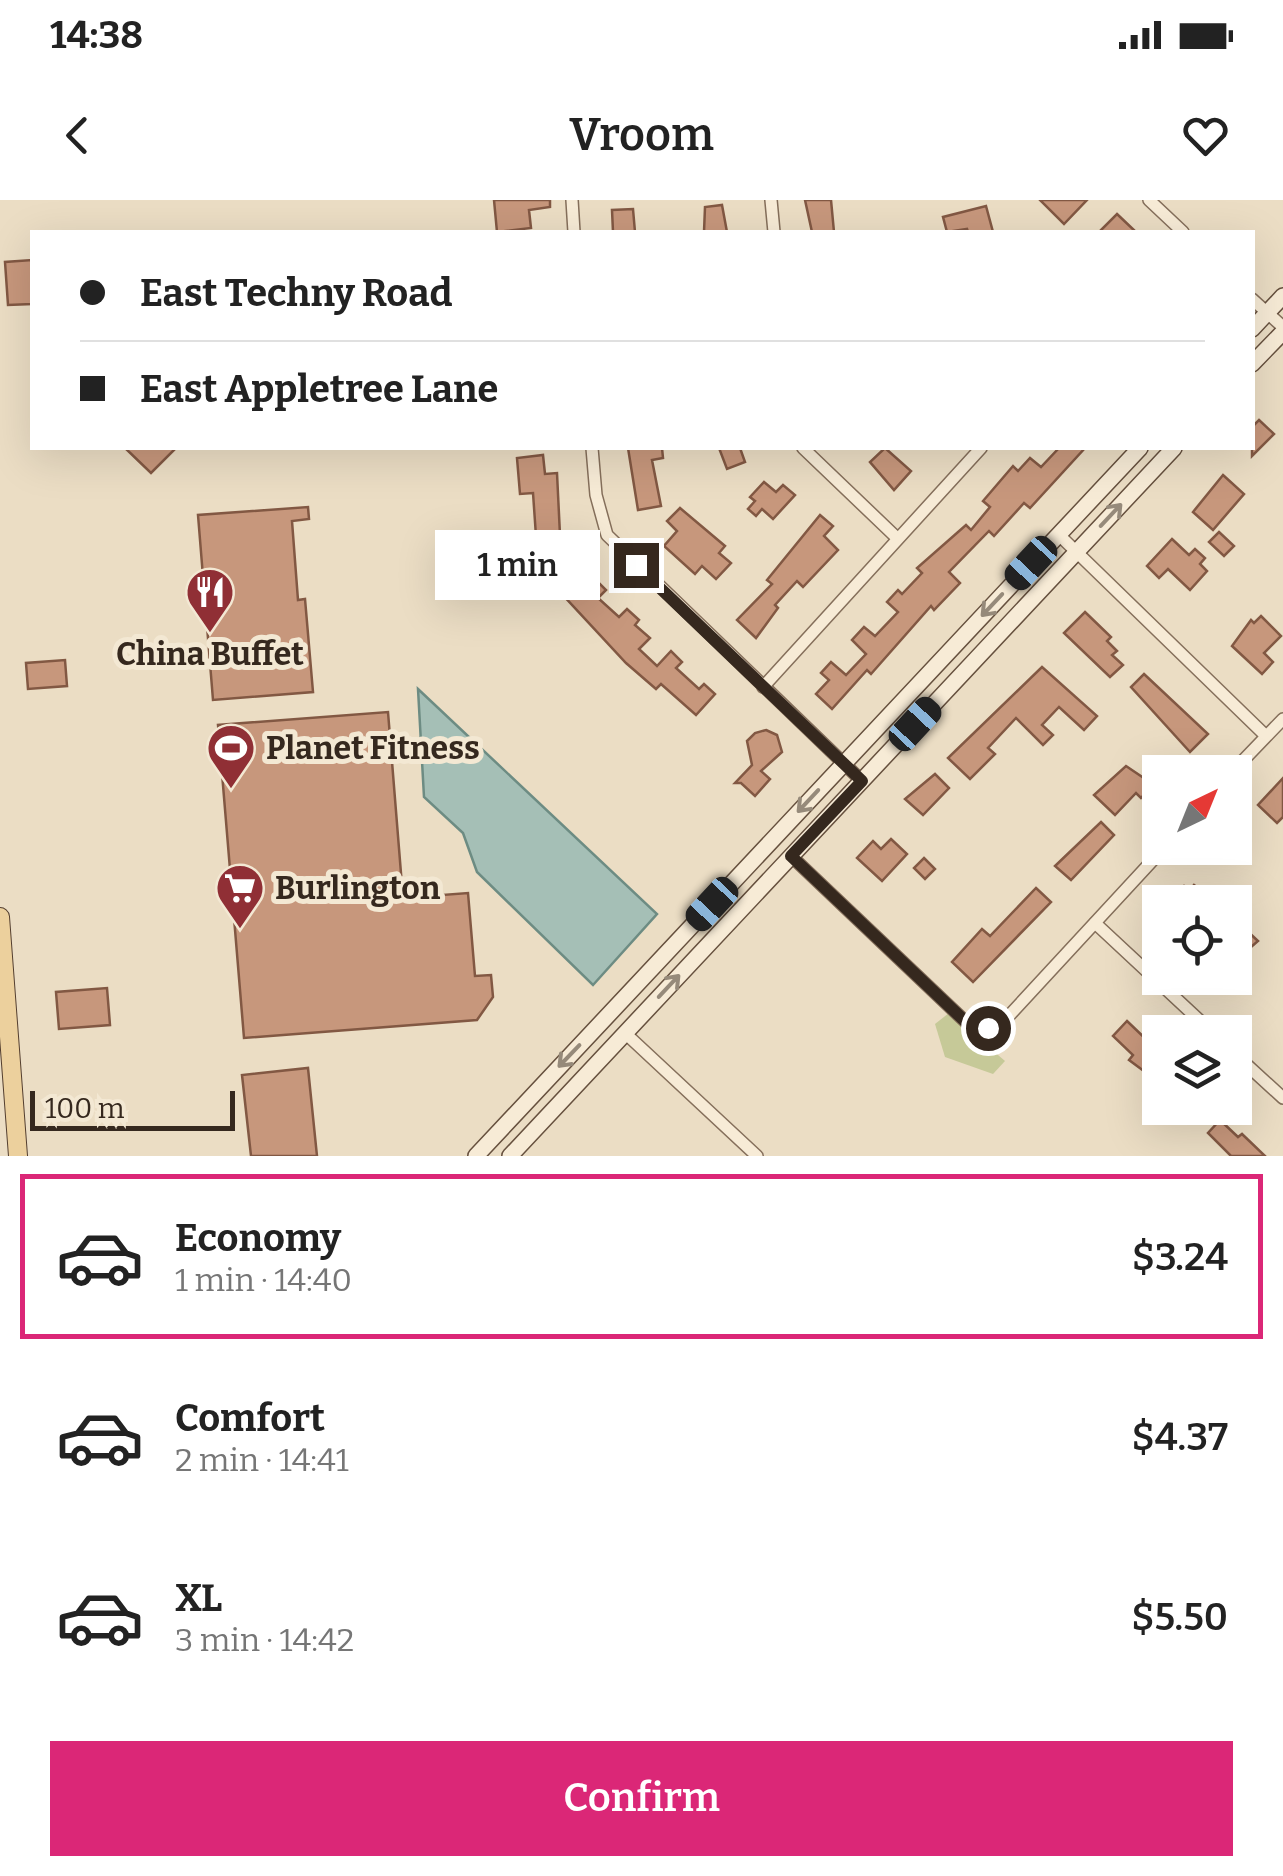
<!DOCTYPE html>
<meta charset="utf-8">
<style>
body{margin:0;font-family:Bitter,serif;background:#f2f2f2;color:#222;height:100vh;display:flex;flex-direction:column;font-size:38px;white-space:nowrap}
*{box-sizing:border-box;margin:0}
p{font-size:32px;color:#767676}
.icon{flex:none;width:55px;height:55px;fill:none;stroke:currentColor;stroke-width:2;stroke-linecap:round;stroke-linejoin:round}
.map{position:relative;height:956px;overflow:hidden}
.side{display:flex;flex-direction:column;background:#fff;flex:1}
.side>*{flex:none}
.hud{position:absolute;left:30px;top:30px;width:1225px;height:220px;border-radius:0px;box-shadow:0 10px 40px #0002;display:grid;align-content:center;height:220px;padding:0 50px;background:#fff}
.needle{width:65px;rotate:43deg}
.buttons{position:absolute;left:1142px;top:555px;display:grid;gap:20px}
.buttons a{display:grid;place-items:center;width:110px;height:110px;border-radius:0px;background:#fff;box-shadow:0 10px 40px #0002;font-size:50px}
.scale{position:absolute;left:30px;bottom:25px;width:205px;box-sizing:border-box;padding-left:10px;border:5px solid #35281e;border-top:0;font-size:28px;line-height:35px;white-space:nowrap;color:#35281e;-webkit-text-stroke:8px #f3e8d3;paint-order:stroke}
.end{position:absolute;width:45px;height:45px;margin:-22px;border:12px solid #35281e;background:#fff;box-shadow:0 0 0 5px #fff}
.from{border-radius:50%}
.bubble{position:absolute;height:70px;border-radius:0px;background:#fff;box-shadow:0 10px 40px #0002;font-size:32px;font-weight:600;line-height:70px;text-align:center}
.car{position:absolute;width:30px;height:60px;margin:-30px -15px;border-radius:12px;box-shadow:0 0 8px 2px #0007;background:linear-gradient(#222 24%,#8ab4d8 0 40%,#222 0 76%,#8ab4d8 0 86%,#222 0)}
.hud b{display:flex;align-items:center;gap:35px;height:95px;font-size:38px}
.hud b+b{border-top:2px solid #e0e0e0}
.hud i{width:25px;height:25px;background:#222}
ul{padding:18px 0 0;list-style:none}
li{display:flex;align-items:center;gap:30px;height:165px;margin:0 20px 15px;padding:0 30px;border:5px solid transparent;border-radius:0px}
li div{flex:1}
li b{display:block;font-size:38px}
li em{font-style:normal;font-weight:600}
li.current{border-color:#db2777}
li>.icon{width:90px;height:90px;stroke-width:1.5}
.button{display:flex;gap:20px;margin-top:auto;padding:20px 50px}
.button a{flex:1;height:115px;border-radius:0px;background:#db2777;color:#fff;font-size:40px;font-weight:600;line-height:115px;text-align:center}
.status{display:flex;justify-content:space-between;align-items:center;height:70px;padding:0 50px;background:#fff;direction:ltr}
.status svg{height:28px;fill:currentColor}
header{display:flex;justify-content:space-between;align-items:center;height:130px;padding:0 50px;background:#fff;font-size:45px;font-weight:600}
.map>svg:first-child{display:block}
.green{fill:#c6c998}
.water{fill:#a5bfb6;stroke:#6d8c83;stroke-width:2.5}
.building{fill:#c7977c;stroke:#825843;stroke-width:2.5}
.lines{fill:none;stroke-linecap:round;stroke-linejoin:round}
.street-casing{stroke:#856f5b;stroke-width:14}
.secondary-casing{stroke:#66503e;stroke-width:18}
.primary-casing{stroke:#533e2f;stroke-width:20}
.street{stroke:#f7ebd6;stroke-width:11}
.secondary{stroke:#f7ebd6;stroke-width:15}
.primary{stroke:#ecd09d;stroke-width:18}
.oneway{stroke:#968a7a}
.route{stroke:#35281e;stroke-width:12}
.labels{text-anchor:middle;stroke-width:10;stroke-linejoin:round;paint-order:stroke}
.poi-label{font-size:32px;font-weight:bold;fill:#35281e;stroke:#f3e8d3;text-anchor:start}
</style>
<div class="status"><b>14:38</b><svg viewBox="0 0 49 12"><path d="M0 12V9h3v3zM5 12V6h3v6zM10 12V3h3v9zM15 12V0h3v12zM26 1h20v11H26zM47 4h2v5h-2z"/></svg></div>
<header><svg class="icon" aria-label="back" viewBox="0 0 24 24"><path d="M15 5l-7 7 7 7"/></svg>Vroom<svg class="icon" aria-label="heart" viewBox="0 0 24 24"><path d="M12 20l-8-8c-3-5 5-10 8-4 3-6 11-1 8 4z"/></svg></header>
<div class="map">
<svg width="1283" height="956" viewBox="0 0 1283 956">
<rect width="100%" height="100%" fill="#ebddc4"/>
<polygon class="green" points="949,813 1005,861 993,874 945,857 935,824"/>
<polygon class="water" points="418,489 657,714 593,785 477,672 463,633 424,597"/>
<g class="building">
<polygon points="494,0 550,0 550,7 529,10 531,28 497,32"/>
<polygon points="805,0 831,0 834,32 812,32"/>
<polygon points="1040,0 1087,0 1064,24"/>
<polygon points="722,5 727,32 704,32 705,7"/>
<polygon points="986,6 993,32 968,32 967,29 947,32 943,17"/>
<polygon points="633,9 635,32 613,32 612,10"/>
<polygon points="1117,14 1136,32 1099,32"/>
<polygon points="32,60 32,104 8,105 5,62"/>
<polygon points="1259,220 1274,234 1252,256 1252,227"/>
<polygon points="125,248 176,248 151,273"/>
<polygon points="628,248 662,248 663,258 652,260 661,306 638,310"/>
<polygon points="719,248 740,248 745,262 727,269"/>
<polygon points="885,248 911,271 894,290 870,262"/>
<polygon points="1059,248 1085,248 1030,308 1024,303 994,336 989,331 949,372 960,383 934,410 931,406 871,474 867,470 832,509 816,494 829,480 821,473 831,462 846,475 866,454 852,440 864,427 875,436 898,412 887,402 898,390 902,394 922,373 917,368 966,325 971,330 990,307 983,301 1013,266 1018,271 1030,258 1041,267"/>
<polygon points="543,255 545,274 557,273 560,335 536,336 533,293 520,294 517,258"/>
<polygon points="1223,275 1244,294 1213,330 1193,312"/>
<polygon points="764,282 776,292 783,285 795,295 773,319 762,309 756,316 748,309 755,301 750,297"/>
<polygon points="308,307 309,319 292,321 298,400 305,399 313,492 213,500 198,315"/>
<polygon points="680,308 725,346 719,353 731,363 716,379 702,366 695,374 664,346 677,331 667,321"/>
<polygon points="820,315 833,326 824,336 838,350 803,387 797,381 775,405 778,408 756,438 737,420 772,384 767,380"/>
<polygon points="1219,332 1234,346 1224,356 1209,342"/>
<polygon points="1172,339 1189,355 1195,349 1205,358 1200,364 1207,371 1190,390 1168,369 1159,378 1147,366"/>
<polygon points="567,343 575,356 565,362 584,391 595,379 606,390 598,398 619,417 627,409 639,420 635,425 650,438 639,449 657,466 671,451 682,462 676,468 699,489 704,484 715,494 696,515 661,484 656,489 626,463 559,391 553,395 543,379 550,375 540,360"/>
<polygon points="1085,412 1111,437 1107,441 1117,451 1112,455 1123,465 1110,477 1064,433"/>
<polygon points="1261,416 1281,436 1264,453 1273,462 1262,474 1232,446 1251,420 1254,423"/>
<polygon points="65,460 67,486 28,489 26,463"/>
<polygon points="1042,467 1097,516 1084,530 1059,507 1042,525 1053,535 1043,545 1016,518 988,548 995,554 970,579 948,558"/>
<polygon points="1144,474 1208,534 1190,552 1131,487"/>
<polygon points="388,512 403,698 468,693 475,776 491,775 493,797 477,820 244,838 218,525"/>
<polygon points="766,530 777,535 782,552 761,571 770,579 755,596 741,583 735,583 752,565 747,541 755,533"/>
<polygon points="1126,566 1154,585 1141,598 1136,593 1115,615 1094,595"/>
<polygon points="935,574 949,588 923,615 905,599"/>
<polygon points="1283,578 1283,617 1277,623 1258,605"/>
<polygon points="1101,622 1114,635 1071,680 1055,666"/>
<polygon points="891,639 907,654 882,681 857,658 873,641 881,649"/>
<polygon points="924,658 935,669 925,679 914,668"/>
<polygon points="1194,685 1218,702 1168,702 1184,686 1189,691"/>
<polygon points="1036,688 1051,702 973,782 952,762 982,729 990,736"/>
<polygon points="1243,727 1258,741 1235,761 1235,735"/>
<polygon points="107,788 110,825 59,829 56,792"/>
<polygon points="1127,821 1150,843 1144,849 1160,865 1160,883 1129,860 1133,855 1113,836"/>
<polygon points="308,868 317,956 251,956 242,875"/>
<polygon points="1220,920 1238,937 1242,934 1265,956 1231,956 1208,933"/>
</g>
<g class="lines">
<g class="street-casing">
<g id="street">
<polyline points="572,0 574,32"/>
<polyline points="771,0 774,32"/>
<polyline points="1149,0 1183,32"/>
<polyline points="1252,99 1283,127"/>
<polyline points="592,248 596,295 607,335 862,581"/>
<polyline points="803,248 897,338"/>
<polyline points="1058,334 1266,536"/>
<polyline points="763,487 981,248"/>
<polyline points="1232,572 1283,519"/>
<polyline points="791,656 969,825 987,828 1006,819 1164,648"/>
<polyline points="1095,723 1212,832"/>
<polyline points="625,833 757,956"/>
<polyline points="1235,854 1283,898"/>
</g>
</g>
<g class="secondary-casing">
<g id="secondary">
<polyline points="1252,129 1283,96"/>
<polyline points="1252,164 1283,132"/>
<polyline points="476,956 1140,248"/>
<polyline points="510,956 1174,248"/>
</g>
</g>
<g class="primary-casing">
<polyline id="primary" points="0,717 18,956"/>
</g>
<use href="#street" class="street"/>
<use href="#secondary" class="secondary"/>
<use href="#primary" class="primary"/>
</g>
<defs><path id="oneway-shaft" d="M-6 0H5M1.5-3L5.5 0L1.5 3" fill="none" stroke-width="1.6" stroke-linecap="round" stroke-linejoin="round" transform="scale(2.5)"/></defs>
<g class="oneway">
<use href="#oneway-shaft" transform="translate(1111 315) rotate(-47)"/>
<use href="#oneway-shaft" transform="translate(992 405) rotate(133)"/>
<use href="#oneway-shaft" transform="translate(808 601) rotate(133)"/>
<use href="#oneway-shaft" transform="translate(669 786) rotate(-47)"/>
<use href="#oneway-shaft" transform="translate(569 856) rotate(134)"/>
</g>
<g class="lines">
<polyline class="route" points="636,365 862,581 791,656 969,825 988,828"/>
</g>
<defs>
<g id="restaurant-pin" transform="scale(2.5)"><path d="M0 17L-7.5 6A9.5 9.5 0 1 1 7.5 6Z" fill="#902f35" stroke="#f3e8d3"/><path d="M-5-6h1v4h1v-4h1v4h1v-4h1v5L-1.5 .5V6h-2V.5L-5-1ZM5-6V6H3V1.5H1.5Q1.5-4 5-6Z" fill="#fff"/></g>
<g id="stadium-pin" transform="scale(2.5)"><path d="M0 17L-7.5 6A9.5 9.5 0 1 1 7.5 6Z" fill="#902f35" stroke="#f3e8d3"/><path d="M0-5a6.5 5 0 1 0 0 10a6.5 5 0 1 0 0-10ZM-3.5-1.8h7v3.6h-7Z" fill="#fff"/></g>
<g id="supermarket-pin" transform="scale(2.5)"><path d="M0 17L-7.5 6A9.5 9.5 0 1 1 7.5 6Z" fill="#902f35" stroke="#f3e8d3"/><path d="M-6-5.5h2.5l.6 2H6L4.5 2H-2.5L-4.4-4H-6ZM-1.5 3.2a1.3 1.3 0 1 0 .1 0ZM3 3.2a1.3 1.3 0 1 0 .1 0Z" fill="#fff"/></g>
</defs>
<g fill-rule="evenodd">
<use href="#restaurant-pin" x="210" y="392"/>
<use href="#stadium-pin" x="231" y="548"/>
<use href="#supermarket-pin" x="240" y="688"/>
</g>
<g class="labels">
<g class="poi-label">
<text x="210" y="465" text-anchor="middle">China Buffet</text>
<text x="266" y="559">Planet Fitness</text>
<text x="275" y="699">Burlington</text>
</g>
</g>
</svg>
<div class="buttons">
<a><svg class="needle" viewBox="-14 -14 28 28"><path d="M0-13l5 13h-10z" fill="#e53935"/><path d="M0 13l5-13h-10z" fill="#767676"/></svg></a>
<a><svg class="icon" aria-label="locate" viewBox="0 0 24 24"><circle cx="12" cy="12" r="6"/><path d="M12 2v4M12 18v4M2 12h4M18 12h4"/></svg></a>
<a><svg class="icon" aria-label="layers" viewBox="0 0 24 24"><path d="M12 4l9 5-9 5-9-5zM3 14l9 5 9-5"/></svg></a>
</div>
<div class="scale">100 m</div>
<i class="end from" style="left:988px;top:828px"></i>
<i class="end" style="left:636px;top:365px"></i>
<div class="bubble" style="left:435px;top:330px;width:165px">1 min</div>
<i class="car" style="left:1031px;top:363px;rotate:223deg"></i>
<i class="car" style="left:915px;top:524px;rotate:43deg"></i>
<i class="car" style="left:712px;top:704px;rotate:223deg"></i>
<div class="hud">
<b><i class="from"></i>East Techny Road</b>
<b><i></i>East Appletree Lane</b>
</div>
</div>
<section class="side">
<ul>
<li class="current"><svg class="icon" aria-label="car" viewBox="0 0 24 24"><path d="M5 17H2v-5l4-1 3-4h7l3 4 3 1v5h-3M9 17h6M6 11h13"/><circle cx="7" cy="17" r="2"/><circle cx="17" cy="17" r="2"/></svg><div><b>Economy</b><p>1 min · 14:40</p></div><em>$3.24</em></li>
<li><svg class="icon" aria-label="car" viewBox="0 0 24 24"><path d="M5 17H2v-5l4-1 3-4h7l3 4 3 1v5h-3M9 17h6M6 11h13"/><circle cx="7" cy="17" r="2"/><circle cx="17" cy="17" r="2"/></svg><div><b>Comfort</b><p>2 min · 14:41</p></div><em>$4.37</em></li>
<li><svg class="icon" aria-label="car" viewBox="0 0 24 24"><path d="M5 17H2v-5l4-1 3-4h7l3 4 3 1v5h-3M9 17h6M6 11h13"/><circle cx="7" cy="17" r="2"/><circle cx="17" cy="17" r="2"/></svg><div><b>XL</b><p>3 min · 14:42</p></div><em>$5.50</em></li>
</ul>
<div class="button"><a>Confirm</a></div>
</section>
